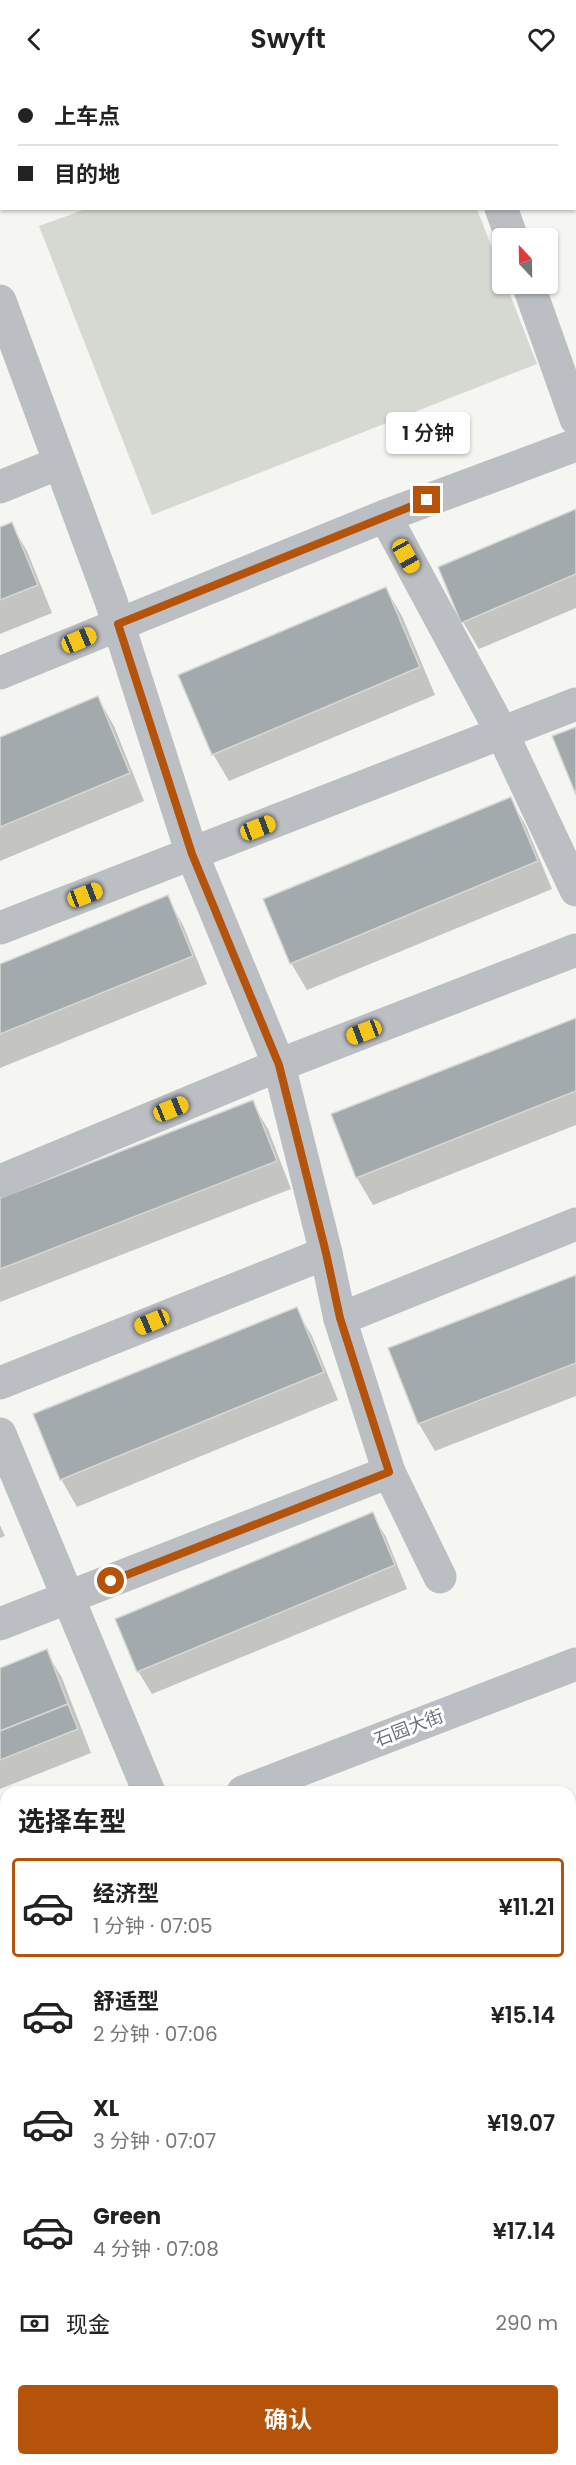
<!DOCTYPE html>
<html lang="zh">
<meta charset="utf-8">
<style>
body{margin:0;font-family:Poppins,"Noto Sans SC",sans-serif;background:#f6f6f6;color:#222;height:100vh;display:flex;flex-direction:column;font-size:22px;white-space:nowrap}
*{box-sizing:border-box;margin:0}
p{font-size:20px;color:#767676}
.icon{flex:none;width:33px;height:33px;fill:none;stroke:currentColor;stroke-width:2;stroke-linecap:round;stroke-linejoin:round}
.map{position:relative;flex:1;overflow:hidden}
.sheet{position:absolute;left:0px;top:1708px;width:576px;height:680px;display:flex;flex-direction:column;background:#fff;border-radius:18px 18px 0 0;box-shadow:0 2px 4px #0004}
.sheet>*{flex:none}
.hud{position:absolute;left:0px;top:0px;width:576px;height:132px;box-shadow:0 2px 4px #0004;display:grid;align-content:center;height:132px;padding:0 18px;background:#fff}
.needle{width:39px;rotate:338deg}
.controls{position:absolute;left:492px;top:150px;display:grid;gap:12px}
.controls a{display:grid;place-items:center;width:66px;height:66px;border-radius:6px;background:#fff;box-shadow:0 2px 4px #0004;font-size:30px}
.end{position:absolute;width:27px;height:27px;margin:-14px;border:8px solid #b45309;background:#fff;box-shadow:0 0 0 3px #fff}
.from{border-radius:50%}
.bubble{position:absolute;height:42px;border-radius:6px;background:#fff;box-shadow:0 2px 4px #0004;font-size:20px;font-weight:600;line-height:42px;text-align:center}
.car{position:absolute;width:18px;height:36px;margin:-18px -9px;border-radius:8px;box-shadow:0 0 4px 2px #0007;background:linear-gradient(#f5c518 24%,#345 0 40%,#f5c518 0 76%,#345 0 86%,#f5c518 0)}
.hud b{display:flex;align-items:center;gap:21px;height:57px;font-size:22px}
.hud b+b{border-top:2px solid #e0e0e0}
.hud i{width:15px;height:15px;background:#222}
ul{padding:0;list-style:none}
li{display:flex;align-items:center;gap:18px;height:99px;margin:0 12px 9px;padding:0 6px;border:3px solid transparent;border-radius:6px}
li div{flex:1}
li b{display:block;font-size:22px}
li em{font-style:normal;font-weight:600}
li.on{border-color:#b45309}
li>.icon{width:54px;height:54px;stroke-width:1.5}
h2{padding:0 18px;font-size:27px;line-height:72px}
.pay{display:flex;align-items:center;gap:15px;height:66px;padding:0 18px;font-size:22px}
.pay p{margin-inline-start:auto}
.cta{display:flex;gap:12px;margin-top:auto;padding:12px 18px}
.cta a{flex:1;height:69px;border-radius:6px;background:#b45309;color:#fff;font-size:24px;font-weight:600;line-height:69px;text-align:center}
header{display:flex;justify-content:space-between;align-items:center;height:78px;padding:0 18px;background:#fff;font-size:27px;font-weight:600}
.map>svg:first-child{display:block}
.green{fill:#d5d9d2}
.shadow{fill:#0003}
.building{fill:#a3aaae;stroke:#d7d7d5;stroke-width:1.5}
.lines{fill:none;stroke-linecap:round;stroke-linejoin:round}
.minor{stroke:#bbbec2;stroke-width:33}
.route{stroke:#b45309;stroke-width:8}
.labels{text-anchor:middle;stroke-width:6;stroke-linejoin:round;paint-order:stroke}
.street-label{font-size:18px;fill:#68757f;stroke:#fff}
</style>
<header><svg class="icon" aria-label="back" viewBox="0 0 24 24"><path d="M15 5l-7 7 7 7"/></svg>Swyft<svg class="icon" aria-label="heart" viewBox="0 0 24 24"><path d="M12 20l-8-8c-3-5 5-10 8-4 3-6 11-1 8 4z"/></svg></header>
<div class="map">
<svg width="576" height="2387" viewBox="0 0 576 2387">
<rect width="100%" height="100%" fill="#f5f5f2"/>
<polygon class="green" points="86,131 477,131 502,196 502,206 506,206 537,286 152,437 39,148"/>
<g class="shadow">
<polygon points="55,0 365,0 51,2"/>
<polygon points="0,23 2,23 2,81 0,77"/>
<polygon points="576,433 576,530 479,571 463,544"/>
<polygon points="11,446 27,473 52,535 0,556 0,450"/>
<polygon points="386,511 402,538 435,617 229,703 213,676"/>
<polygon points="98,620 114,648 144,723 0,783 0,661"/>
<polygon points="510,720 526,748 552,811 307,912 291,885"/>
<polygon points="167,819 183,847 207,906 0,990 0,887"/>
<polygon points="576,941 576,1047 373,1127 357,1100 333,1037"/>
<polygon points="252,1024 268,1051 291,1111 0,1224 0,1122"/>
<polygon points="576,1198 576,1318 435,1373 419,1346 390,1271"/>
<polygon points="296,1231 312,1258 338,1322 77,1429 61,1401"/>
<polygon points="372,1436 386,1459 407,1511 152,1616 138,1593"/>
<polygon points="0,1447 5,1458 0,1460"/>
<polygon points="46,1573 62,1600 91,1675 0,1711 0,1591"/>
<polygon points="6,2004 6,2092 0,2094 0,2007"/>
<polygon points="570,2059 576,2073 576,2110 570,2113"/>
<polygon points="6,2221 6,2297 0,2300 0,2223"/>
<polygon points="576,2265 576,2341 570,2343 570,2268"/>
<polygon points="388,2382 431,2382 419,2387 391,2387"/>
</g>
<g class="building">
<polygon points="51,0 284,0 48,2"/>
<polygon points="2,21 2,85 0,81"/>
<polygon points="576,431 576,496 461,545 438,489"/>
<polygon points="12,444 38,507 0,522 0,449"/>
<polygon points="386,509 420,589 212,677 178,597"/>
<polygon points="98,618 130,695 0,749 0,659"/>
<polygon points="576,649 576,717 552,658"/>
<polygon points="511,719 538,783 290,886 263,821"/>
<polygon points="168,817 193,878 0,956 0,886"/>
<polygon points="576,940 576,1013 356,1100 331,1036"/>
<polygon points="253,1022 277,1083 0,1191 0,1120"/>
<polygon points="576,1197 576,1285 418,1346 388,1270"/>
<polygon points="297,1229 324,1294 60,1402 33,1336"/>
<polygon points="373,1434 395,1487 137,1594 115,1541"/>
<polygon points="47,1571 68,1626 0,1653 0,1590"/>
<polygon points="68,1626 78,1651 0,1682 0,1653"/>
<polygon points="576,1835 576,1912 570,1897 570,1837"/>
<polygon points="6,2003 6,2063 0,2066 0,2005"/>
<polygon points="6,2219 6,2269 0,2271 0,2221"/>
<polygon points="576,2264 576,2312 570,2315 570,2266"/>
</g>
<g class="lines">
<g class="minor">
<polyline points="454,0 455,2"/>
<polyline points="501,130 512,160"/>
<polyline points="528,206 576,341"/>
<polyline points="0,223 111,523 192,776 279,987 326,1175 340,1241 389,1394"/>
<polyline points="0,409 59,385"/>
<polyline points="385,438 502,655 576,812"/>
<polyline points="0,595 385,438 576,367"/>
<polyline points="0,850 576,626"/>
<polyline points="0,1103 279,987 576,872"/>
<polyline points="340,1241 576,1146"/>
<polyline points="0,1305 326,1175"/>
<polyline points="0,1356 149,1714"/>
<polyline points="0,1546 389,1394 440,1499"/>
<polyline points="243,1714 576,1586"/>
<polyline points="0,1810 6,1807"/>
<polyline points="570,1963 576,1978"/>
<polyline points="0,2107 6,2105"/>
</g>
</g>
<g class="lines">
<polyline class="route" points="111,1503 389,1394 340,1240 326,1175 279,987 192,776 118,546 427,422"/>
</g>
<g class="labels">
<g class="street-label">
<text transform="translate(409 1650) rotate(-21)" y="6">石园大街</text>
</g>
</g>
</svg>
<div class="controls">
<a><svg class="needle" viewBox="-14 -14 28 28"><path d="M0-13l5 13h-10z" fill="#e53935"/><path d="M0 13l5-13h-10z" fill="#767676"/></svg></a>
</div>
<i class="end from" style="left:111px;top:1503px"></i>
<i class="end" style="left:427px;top:422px"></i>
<div class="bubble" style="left:386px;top:334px;width:84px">1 分钟</div>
<i class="car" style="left:406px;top:478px;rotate:151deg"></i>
<i class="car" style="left:79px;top:562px;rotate:67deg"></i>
<i class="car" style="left:258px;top:750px;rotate:69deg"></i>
<i class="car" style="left:85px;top:817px;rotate:69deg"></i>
<i class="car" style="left:364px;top:954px;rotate:249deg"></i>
<i class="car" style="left:171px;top:1031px;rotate:68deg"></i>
<i class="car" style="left:152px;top:1244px;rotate:248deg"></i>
<div class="hud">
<b><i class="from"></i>上车点</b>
<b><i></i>目的地</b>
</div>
<section class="sheet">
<h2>选择车型</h2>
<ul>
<li class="on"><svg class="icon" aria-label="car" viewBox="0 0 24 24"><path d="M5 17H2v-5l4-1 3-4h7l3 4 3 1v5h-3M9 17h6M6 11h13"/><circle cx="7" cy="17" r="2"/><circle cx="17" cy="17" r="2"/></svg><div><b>经济型</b><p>1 分钟 · 07:05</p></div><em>¥11.21</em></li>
<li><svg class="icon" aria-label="car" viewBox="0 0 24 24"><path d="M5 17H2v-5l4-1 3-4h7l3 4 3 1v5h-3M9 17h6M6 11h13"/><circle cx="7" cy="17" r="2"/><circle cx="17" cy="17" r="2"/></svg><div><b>舒适型</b><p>2 分钟 · 07:06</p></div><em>¥15.14</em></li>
<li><svg class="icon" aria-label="car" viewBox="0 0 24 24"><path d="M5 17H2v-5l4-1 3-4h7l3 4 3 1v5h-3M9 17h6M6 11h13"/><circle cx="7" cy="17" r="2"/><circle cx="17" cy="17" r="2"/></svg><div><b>XL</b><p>3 分钟 · 07:07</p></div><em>¥19.07</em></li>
<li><svg class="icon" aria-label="car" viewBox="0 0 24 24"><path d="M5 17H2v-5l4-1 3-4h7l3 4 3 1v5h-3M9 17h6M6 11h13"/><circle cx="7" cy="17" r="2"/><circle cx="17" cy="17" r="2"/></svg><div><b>Green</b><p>4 分钟 · 07:08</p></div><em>¥17.14</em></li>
</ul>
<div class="pay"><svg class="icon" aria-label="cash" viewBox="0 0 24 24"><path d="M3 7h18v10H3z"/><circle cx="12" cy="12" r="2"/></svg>现金<p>290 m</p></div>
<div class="cta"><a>确认</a></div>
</section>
</div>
